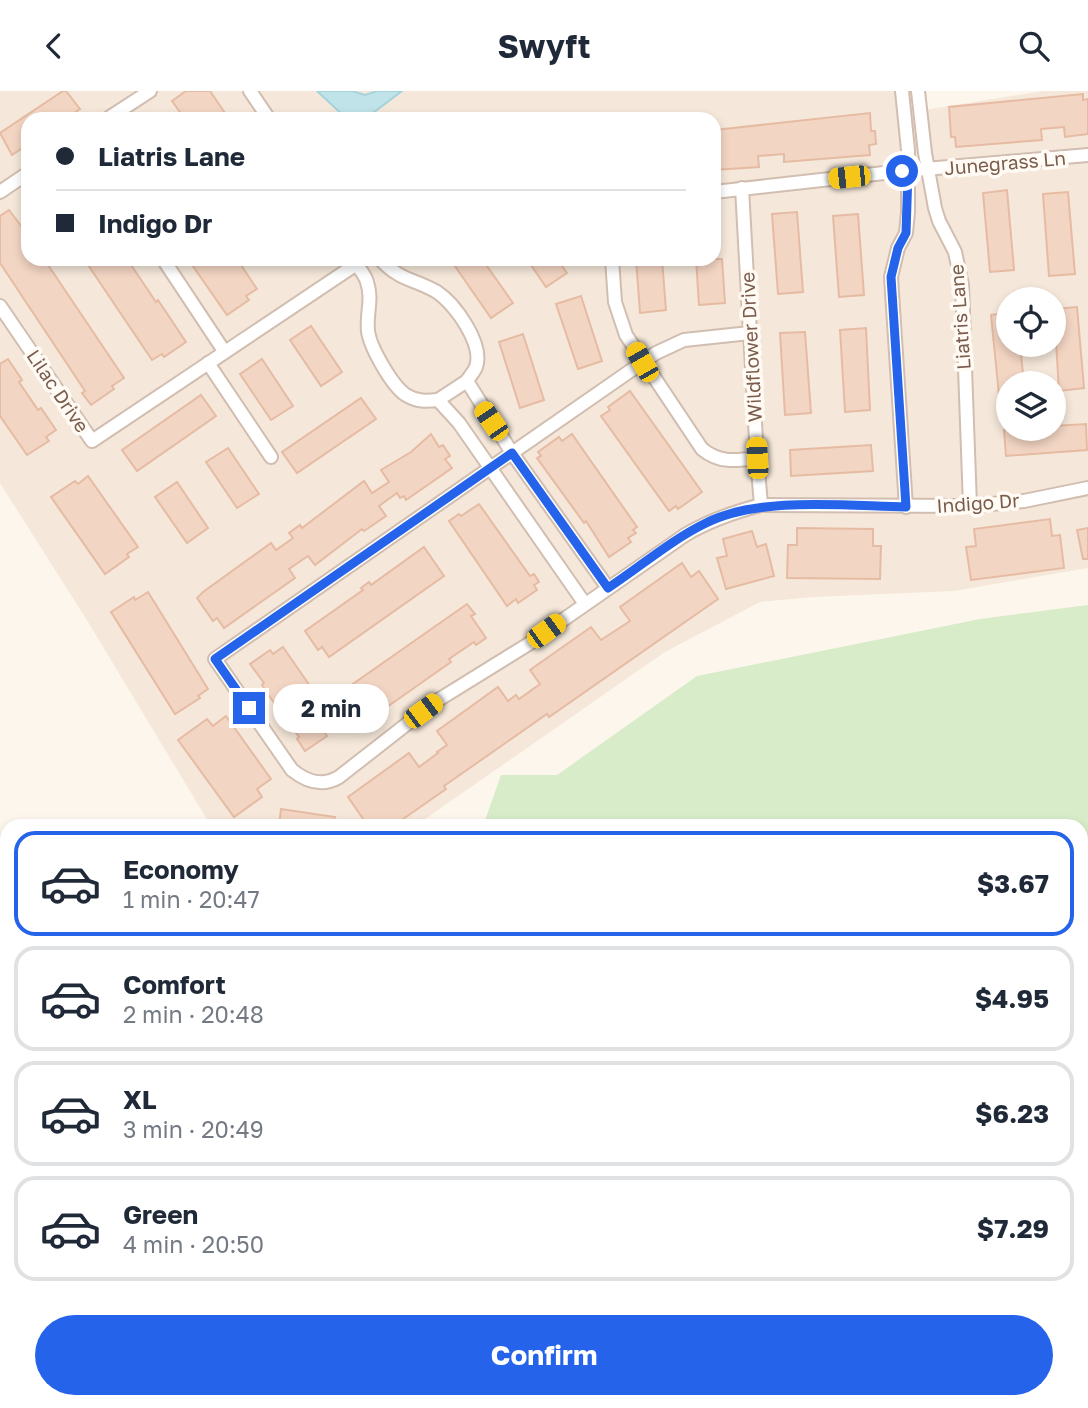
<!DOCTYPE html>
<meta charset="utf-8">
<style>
body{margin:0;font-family:"Golos Text",sans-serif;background:#f6f6f7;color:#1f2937;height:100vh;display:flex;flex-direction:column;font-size:26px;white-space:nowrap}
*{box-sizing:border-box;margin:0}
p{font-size:23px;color:#747a83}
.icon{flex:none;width:38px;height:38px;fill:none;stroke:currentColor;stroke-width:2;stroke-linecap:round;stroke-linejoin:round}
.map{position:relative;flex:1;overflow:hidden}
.panel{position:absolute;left:0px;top:728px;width:1088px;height:590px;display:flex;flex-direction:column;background:#fff;border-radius:21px 21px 0 0;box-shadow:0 4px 10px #0003}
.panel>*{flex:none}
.hud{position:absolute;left:21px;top:21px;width:700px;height:154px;border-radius:21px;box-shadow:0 4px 10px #0003;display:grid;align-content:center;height:154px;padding:0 35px;background:#fff}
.tools{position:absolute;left:996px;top:196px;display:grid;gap:14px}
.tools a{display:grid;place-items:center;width:70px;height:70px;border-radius:50%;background:#fff;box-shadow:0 4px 10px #0003;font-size:35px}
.end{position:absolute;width:32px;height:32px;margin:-16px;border:9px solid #2563eb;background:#fff;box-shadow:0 0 0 4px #fff}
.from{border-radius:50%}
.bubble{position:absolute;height:49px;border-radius:24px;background:#fff;box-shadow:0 4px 10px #0003;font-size:23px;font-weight:700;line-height:49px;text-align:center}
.car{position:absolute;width:21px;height:42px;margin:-21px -10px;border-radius:9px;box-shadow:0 0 5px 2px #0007;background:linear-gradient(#f5c518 24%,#345 0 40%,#f5c518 0 76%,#345 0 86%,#f5c518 0)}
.hud b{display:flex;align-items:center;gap:24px;height:66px;font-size:26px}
.hud b+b{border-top:2px solid #e0e1e3}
.hud i{width:18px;height:18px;background:#1f2937}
ul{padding:12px 0 0;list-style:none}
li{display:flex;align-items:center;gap:21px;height:105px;margin:0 14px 10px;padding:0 21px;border:4px solid #e0e1e3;border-radius:21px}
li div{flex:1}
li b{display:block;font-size:26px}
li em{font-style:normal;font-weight:700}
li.on{border-color:#2563eb}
li>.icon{width:63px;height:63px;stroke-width:1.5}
.cta{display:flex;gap:14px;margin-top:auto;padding:14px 35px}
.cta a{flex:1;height:80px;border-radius:42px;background:#2563eb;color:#fff;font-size:28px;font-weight:700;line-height:80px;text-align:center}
header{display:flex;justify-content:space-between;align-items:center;height:91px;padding:0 35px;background:#fff;font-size:32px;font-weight:700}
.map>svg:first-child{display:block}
.residential{fill:#f5e8da;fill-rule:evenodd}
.green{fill:#d8ecc9}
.water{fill:#bfe3e8;stroke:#a5d3da;stroke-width:2}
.building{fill:#f3d5c3;stroke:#e6bba3;stroke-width:2}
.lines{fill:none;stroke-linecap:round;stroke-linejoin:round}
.minor-casing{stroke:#d1beb0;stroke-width:16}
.primary-casing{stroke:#dad1cd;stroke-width:24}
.minor{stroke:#fff;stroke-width:12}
.primary{stroke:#fbd9a5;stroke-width:21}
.route{stroke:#2563eb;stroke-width:9}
.labels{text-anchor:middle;stroke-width:7;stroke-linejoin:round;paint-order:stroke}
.street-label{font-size:19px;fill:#7a5c4d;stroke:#fffaf3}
</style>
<header><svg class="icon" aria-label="back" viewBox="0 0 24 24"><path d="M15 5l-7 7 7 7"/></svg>Swyft<svg class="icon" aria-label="search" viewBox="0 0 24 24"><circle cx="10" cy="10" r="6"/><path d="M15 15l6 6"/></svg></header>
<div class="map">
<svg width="1088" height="1317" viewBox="0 0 1088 1317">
<rect width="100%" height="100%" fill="#fdf6ec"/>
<path class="residential" d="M0,0H909L911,21L1043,0H1088V477L954,500L814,506L760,511L665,561L415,735H211L88,531L0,392ZM28,28H714V168H28ZM1008,208H1054V254H1008ZM1008,292H1054V338H1008Z"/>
<g class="green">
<polygon points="1088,514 1088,985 1082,992 1082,735 483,735 501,684 557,684 697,585 980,528"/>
<polygon points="153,1311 774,1311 768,1317 152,1317"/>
</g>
<polygon class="water" points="317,0 352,0 365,4 377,0 402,0 365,28 346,27"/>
<g class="building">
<polygon points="63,0 66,0 80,18 65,28 28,28 28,53 12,64 0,42"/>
<polygon points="186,0 210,0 229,28 185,28 172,10"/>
<polygon points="1083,3 1083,9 1088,8 1088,43 1065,46 1064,36 1041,38 1042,49 956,56 955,46 951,46 949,16"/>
<polygon points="870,22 871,40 875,40 876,53 869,54 870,64 784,71 784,63 758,65 759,76 714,79 715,39"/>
<polygon points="1007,99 1014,179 990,181 983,102"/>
<polygon points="1068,101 1075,183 1049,185 1043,103"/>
<polygon points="9,119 28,144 28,168 44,168 124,287 112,295 114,298 91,314 82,302 85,300 0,172 0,125"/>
<polygon points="797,121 803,201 778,203 772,123"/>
<polygon points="858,123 864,204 839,206 833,125"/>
<polygon points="84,168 127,168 156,211 158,209 186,251 164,266 162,263 152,269"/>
<polygon points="188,168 237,168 257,198 246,205 249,209 227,224"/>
<polygon points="450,168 482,168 513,212 491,227"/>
<polygon points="527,168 557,168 567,182 546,196"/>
<polygon points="636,168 662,168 666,219 640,222"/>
<polygon points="696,168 722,168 725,212 699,214"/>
<polygon points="581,205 602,270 578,278 556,213"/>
<polygon points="1077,216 1084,297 1059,300 1054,218"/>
<polygon points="1008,222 1008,254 1020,254 1024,292 1008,292 1008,303 999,304 991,224"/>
<polygon points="311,235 342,281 321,295 290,249"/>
<polygon points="866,237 870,319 845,321 840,239"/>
<polygon points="805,241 811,322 785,324 780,242"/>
<polygon points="523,243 544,309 520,317 499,251"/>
<polygon points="8,268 22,289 19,291 38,319 41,317 56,339 46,346 49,350 27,364 0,325 0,273"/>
<polygon points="262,268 293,315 271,329 240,283"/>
<polygon points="630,300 702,401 678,418 676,415 669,420 601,325 610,319 608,316"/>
<polygon points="201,304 216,325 137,380 122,359"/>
<polygon points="361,307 376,328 297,382 282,361"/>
<polygon points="1086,333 1087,359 1006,365 1004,339 1054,338 1054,335"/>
<polygon points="431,343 439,356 443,354 450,365 445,368 452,377 406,409 404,405 400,407 397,402 379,415 386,425 364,440 362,438 315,474 308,465 289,478 295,487 224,537 217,527 213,530 197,507 203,501 271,452 276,459 293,447 289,442 300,434 302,437 364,390 372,402 389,391 381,379 411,361"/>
<polygon points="572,343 637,436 633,439 636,442 628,447 631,451 609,466 586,430 584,432 537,367 541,365 538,361 559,346 562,350"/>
<polygon points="871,354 873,380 791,385 790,359"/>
<polygon points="228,357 259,403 237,417 206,371"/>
<polygon points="88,385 138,456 127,463 129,466 105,483 51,406 75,390 78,393"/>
<polygon points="177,391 208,437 187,452 155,406"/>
<polygon points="479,413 530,485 534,483 539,491 534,494 537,499 518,512 516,508 507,515 449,430 459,423 461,425"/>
<polygon points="1050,428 1052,445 1060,444 1064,477 971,489 966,456 976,455 974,438"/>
<polygon points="797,437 873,438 873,455 881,455 880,488 787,487 788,454 797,454"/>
<polygon points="1088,437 1088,468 1083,468 1077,439"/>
<polygon points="752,440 757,456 766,453 774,485 726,498 717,467 727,465 723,448"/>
<polygon points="424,456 444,485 329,566 322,556 318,559 305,540 363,499 361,497 369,491 371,494"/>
<polygon points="682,472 691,486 699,480 718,508 549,626 547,623 444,695 446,698 393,735 368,735 348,706 409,662 419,676 438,662 437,661 447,654 437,640 498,596 508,610 516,604 519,608 540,593 530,579 591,536 601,549 630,530 620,516"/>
<polygon points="148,501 208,598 198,605 200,607 175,623 111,521 134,506 135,509"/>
<polygon points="467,513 475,523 471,525 486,547 476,554 474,551 449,568 451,571 387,616 376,622 373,619 366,625 353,607 357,604 350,595"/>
<polygon points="283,556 337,634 325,642 327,645 305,660 297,648 299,646 274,612 262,594 264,592 250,573 270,559 273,563"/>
<polygon points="226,625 271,688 257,698 262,706 234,726 178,649 207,628 213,635"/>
<polygon points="281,718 335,726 333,735 279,735"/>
</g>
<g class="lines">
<g class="minor-casing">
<g id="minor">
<polyline points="250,0 269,28"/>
<polyline points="902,0 908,59 908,121 906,142 898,157 891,186 906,416"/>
<polyline points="918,0 925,62 935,117 939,130 955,161 962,194 970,415"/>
<polyline points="107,28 150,0"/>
<polyline points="742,97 757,367 761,414"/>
<polyline points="0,101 28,82"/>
<polyline points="714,101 902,80 1088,64"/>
<polyline points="163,168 224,260"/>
<path d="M352,168C357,175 365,183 367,191C373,209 366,222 368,240C370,256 392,295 406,304C417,311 427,310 438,309L459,332L585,513"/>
<path d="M380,168C400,190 415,188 437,201C455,213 484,253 476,276C474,281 469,286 467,290L512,362L608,497"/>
<path d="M612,168L615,211L626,244L702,358C719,372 735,370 757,367"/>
<polyline points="0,215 92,350 364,168"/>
<path d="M750,242L684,249L656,262L215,568L292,679C307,691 322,696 339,686L435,611L527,554L685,444C710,429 734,421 761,414L970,415L1024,410L1088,397"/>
<polyline points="208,272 271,366"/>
<polyline points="438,309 467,290"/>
</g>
</g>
<g class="primary-casing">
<g id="primary">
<polyline points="1082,1049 1088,1042"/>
<polyline points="830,1317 836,1311"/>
</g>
</g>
<use href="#minor" class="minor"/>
<use href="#primary" class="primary"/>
</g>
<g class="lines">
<path class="route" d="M249,617L215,568L512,362L608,497C640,476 671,449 706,432C759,405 847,415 906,416L891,186L898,157L906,142L908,80H902"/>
</g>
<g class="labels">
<g class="street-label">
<text transform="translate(1005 72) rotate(-5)" y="7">Junegrass Ln</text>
<text transform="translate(960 226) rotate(-94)" y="7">Liatris Lane</text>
<text transform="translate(751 256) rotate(-93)" y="7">Wildflower Drive</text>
<text transform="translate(58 300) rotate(56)" y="7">Lilac Drive</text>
<text transform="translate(978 412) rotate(-4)" y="7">Indigo Dr</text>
</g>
</g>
</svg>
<div class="tools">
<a><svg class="icon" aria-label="locate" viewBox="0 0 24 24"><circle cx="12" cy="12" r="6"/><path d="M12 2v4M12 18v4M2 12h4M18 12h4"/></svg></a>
<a><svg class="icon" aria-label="layers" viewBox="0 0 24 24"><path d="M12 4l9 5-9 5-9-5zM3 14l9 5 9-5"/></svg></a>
</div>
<i class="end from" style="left:902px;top:80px"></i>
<i class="end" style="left:249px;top:617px"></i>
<div class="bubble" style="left:273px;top:593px;width:116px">2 min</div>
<i class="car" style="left:849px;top:86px;rotate:264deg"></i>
<i class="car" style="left:642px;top:271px;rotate:330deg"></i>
<i class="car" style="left:491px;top:330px;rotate:326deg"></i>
<i class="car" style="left:757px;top:367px;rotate:357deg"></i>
<i class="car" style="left:546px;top:540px;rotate:54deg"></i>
<i class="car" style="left:423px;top:620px;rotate:53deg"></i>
<div class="hud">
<b><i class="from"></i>Liatris Lane</b>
<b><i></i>Indigo Dr</b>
</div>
<section class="panel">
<ul>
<li class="on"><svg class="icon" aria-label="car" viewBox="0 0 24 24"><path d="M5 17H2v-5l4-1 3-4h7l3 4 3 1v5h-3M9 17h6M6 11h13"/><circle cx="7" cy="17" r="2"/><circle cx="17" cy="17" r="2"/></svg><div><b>Economy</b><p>1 min · 20:47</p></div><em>$3.67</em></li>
<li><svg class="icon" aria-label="car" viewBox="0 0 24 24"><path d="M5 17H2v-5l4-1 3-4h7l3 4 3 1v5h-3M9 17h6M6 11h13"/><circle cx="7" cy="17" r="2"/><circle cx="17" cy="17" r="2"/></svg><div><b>Comfort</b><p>2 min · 20:48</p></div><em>$4.95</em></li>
<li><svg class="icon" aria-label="car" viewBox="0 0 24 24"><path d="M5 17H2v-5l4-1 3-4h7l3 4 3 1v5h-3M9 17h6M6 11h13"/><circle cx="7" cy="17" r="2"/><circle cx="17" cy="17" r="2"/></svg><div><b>XL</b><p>3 min · 20:49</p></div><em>$6.23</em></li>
<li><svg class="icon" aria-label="car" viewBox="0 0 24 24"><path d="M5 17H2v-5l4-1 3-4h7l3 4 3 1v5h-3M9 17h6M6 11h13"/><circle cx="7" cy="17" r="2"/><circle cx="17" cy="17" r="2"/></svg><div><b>Green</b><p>4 min · 20:50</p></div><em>$7.29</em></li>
</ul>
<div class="cta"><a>Confirm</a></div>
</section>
</div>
